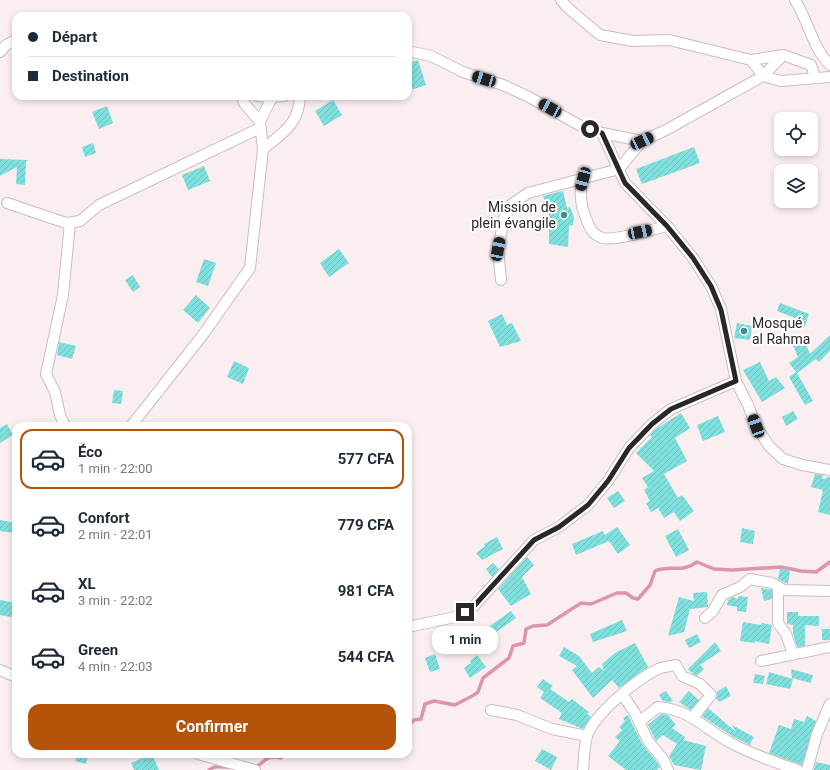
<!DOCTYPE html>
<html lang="fr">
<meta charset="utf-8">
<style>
body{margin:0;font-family:Roboto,sans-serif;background:#f6f6f7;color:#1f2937;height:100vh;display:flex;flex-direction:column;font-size:15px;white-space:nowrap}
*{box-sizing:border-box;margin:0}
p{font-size:13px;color:#747a83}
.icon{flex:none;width:22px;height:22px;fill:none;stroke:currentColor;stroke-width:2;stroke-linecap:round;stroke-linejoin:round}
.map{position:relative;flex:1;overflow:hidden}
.side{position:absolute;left:12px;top:422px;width:400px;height:336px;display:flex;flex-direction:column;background:#fff;border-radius:12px;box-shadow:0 2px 6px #0003}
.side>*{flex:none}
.hud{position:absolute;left:12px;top:12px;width:400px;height:88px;border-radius:12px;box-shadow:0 2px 6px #0003;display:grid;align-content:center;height:88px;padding:0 16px;background:#fff}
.buttons{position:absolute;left:774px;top:112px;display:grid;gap:8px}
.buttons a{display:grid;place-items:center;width:44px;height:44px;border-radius:8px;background:#fff;box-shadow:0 2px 6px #0003;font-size:20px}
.end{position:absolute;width:18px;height:18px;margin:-9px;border:5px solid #2b2627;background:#fff;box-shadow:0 0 0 2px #fff}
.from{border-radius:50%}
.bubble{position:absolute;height:28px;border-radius:12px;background:#fff;box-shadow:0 2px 6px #0003;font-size:13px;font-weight:700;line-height:28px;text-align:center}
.car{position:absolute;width:12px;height:24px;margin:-12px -6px;border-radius:5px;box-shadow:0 0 3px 1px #0007;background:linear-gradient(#222 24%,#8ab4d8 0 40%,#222 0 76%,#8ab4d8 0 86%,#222 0)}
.hud b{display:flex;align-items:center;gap:14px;height:38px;font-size:15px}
.hud b+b{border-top:1px solid #e0e1e3}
.hud i{width:10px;height:10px;background:#1f2937}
ul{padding:7px 0 0;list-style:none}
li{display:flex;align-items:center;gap:12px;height:60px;margin:0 8px 6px;padding:0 8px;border:2px solid transparent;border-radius:12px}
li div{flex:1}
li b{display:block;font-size:15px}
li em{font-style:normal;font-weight:700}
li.on{border-color:#b45309}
li>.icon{width:36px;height:36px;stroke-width:1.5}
.primary-button{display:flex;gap:8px;margin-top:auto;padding:8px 16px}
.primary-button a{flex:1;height:46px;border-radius:12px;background:#b45309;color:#fff;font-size:16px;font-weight:700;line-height:46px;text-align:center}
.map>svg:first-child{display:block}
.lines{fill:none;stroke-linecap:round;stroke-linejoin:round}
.stream{stroke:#de95a9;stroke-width:3.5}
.building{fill:url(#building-hatch)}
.street-casing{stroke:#c9bdbf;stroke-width:12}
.street{stroke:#fff;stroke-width:10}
.route{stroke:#2b2627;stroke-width:5}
.poi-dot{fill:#458d8a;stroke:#fff;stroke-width:1.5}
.labels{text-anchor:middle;stroke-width:4;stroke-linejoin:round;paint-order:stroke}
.poi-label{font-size:14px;fill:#2b2627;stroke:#fff;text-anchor:end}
</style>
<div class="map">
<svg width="830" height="770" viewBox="0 0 830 770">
<defs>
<pattern id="building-hatch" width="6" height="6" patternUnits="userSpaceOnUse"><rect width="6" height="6" fill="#7fe0dd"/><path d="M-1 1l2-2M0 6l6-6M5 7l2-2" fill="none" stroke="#6ec0be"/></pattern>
</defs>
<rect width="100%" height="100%" fill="#fbeef1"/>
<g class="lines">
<g class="stream">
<path d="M408,726L414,720L421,719L425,704L434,701L455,705L474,695L478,692L483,678L509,658L513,646L524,643L526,629L533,626L547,625L581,603L591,604L617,593H626L633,598L638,599L650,585L655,571C671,564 681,574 697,562L714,569L732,570L781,567L801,571L816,572L830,562"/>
<path d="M253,768C266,764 262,754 281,758L284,754"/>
<path d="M209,770C216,764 225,768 233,767"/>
</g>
</g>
<g class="building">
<polygon points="418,60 426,85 408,91 408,63"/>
<polygon points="333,100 342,115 324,126 315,111"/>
<polygon points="107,106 113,123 99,129 92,112"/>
<polygon points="93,143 96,153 85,157 82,147"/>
<polygon points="694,147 700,163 642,184 636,169"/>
<polygon points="0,159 29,160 26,161 25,185 16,184 17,167 0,176"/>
<polygon points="204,166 210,181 188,190 182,175"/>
<polygon points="563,191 567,208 570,207 574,217 573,225 569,226 568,247 549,244 549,212 543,196"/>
<polygon points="339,249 349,263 329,277 320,263"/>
<polygon points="204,259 216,263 208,286 196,282"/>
<polygon points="133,275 140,287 133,292 125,280"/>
<polygon points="196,295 210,308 198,323 183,310"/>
<polygon points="780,303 809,314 804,328 796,324 798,319 777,311"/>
<polygon points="502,314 507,325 512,323 521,341 500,347 488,321"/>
<polygon points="737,323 752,326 750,340 734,338"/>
<polygon points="802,335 810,354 830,335 830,351 819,362 816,359 797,373 813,401 805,405 789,377 796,372 789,363 798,357 791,341"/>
<polygon points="59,342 76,346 72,359 57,355"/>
<polygon points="234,361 249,368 243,384 227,377"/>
<polygon points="760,362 769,381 776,377 785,388 762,402 743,370"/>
<polygon points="114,390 123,391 121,404 112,403"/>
<polygon points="793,411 798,419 786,426 782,417"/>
<polygon points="681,413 690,428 675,438 687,461 664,474 678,498 682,495 694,511 680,521 674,512 664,518 658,508 651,512 646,503 650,501 644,490 648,487 642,478 654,471 636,453 652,437 650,435 656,429"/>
<polygon points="718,416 725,432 703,441 697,425"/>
<polygon points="7,424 13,435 0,443 0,428"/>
<polygon points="815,474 823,475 822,479 826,479 826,477 830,477 830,515 818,512 823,490 811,487"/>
<polygon points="618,491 625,501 614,508 607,498"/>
<polygon points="0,520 16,523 14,533 0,531"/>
<polygon points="617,527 630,545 618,554 609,541 576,555 572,544 603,531 605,535"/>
<polygon points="742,528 755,531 753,544 740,542"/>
<polygon points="678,529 689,550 676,557 665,536"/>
<polygon points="497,537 503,549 482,560 476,553 485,546 484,544"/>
<polygon points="527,557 534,565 522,577 531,594 511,606 498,589"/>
<polygon points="493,563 499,569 492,577 486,569"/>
<polygon points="780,569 790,570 788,584 778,579"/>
<polygon points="761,588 772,590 772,599 764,601"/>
<polygon points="707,592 708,607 690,609 684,632 668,636 679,597 694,601 693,593"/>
<polygon points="738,596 748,597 746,612 737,611 737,607 727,605 728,600 733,597 738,599"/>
<polygon points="0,600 16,603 16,618 0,615"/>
<polygon points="511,611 516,618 491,636 487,628"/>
<polygon points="787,612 798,612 798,616 819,616 819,626 805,625 805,646 797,647 793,633 793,625 787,624"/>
<polygon points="622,620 627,631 593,642 590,634"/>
<polygon points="743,622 761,625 762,623 772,625 769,644 755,641 755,643 740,641"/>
<rect x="822" y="629" width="8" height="11"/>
<polygon points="697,634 701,642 689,648 685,640"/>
<polygon points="715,642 721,651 700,665 704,669 697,676 692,673 688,669"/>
<polygon points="635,643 648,667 619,688 612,680 593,698 572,670 577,666 559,656 564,647 579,656 592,673 599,667 604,671 602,664 615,653"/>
<polygon points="435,654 440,669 430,672 425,658"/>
<polygon points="477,655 486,667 470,678 464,668 471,663 470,661"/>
<polygon points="791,669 813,675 811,683 792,678"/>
<polygon points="769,672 793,679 790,689 766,684"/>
<polygon points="755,674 765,676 763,684 753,683"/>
<polygon points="543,679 553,686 550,689 569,702 572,699 589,712 587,714 591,717 583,729 559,719 562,713 540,698 544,692 537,687"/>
<polygon points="726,686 731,696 719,702 716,698 717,692"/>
<polygon points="666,691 673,701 670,702 663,701 659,695"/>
<polygon points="689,691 699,700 691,710 679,702"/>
<polygon points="708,708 736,732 732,725 754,737 750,744 752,746 732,736 702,716"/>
<polygon points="661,714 668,715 676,725 672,728 685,737 683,740 706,746 701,770 674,765 669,756 677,744 663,735 656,741 648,725"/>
<polygon points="628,715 642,744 657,762 660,767 657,770 626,770 608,756 620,741 615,737 622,730 619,727 625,721 623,718"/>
<polygon points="807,716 816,721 802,765 769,753 779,725 791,729 794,719 804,722"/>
<polygon points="542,749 557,757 551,770 535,761"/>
<polygon points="77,754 88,754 86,764 75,761"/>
<polygon points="152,754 159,770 134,770 131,763"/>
<polygon points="816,762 830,765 830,770 814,770"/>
</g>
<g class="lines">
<g class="street-casing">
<g id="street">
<polyline points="561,0 568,8 600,35 633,41 669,40 751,60 783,55"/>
<path d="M795,0C808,20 813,49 830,65"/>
<polyline points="408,51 431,56 463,72 503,85 529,97 579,125 602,133 642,141 666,130 763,76 781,81 830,77"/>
<polyline points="0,52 6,45 16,40"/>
<polyline points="751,60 763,76 783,55 811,65 815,77"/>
<polyline points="242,96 244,103 260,122"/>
<polyline points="258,96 272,97 284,96"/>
<polyline points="602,133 625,183 667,226 693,258 711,286 721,309 736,381 748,405 756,426 769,446 783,459 802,465 830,470"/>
<path d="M263,149C283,133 299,124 300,96"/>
<path d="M583,179C579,192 580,204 586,218C589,226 591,233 600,237C612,243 653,229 667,226"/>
<polyline points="7,203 66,223 80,221 99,205 260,128"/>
<polyline points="501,280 498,249 504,218 512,204 528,193 619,169 642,141"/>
<polyline points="65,426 60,415 55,392 46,374 63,295 70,223"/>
<polyline points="131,426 202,336 250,268 263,149 260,122 272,97"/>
<polyline points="778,587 778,623 786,634 793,654"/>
<polyline points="705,618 713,611 722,595 740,587 750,579 772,583 784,590 830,591"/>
<polyline points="408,627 455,617 474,606 534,540 559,527 588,505 608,481 629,448 652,424 671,409 736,381"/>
<polyline points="761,661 830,647"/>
<polyline points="0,670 16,677"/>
<polyline points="622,694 635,713 648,741 663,759 668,770"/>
<polyline points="491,710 517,715 552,729 587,736"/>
<path d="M639,722L658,707C691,710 702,727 729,742C751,754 774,762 798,770"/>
<polyline points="198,754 255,770"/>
<path d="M583,770C584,759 584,747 587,736C595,713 636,680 658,669C663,667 670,666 676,665L682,676L700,684L711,695L693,717"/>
<polyline points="807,770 817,734 830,704"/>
</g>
</g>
<use href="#street" class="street"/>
</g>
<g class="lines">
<polyline class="route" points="465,612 474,606 534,540 559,527 588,505 608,481 629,448 652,424 671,409 736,381 721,310 711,286 693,258 667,226 625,183 602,133 590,129"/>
</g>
<g class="poi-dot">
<circle cx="564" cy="215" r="4"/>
<circle cx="744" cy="331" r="4"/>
</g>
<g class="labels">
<g class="poi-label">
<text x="556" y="212">Mission de<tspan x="556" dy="16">plein évangile</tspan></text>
<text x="752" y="328" text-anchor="start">Mosqué<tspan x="752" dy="16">al Rahma</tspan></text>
</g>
</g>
</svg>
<div class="buttons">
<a><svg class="icon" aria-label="locate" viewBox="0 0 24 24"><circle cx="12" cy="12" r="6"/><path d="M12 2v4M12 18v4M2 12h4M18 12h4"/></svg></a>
<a><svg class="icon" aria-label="layers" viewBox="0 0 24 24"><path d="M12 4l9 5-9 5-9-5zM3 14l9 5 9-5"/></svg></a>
</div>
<i class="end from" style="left:590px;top:129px"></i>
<i class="end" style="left:465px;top:612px"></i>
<div class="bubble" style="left:432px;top:626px;width:66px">1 min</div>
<i class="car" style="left:484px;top:79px;rotate:287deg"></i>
<i class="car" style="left:550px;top:108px;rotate:299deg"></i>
<i class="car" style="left:642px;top:141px;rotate:65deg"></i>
<i class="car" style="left:583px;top:179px;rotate:195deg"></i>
<i class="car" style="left:640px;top:232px;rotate:78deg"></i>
<i class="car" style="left:498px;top:249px;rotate:11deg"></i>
<i class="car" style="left:756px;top:426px;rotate:340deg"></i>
<div class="hud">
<b><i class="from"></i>Départ</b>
<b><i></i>Destination</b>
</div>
<section class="side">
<ul>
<li class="on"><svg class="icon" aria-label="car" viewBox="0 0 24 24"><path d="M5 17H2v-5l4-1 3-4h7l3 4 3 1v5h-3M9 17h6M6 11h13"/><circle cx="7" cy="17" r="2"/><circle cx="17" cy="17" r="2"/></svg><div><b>Éco</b><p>1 min · 22:00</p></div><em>577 CFA</em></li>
<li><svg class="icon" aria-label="car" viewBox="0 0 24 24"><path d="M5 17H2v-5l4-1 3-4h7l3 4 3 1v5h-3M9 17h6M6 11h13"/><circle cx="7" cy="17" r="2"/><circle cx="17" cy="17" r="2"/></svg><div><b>Confort</b><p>2 min · 22:01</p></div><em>779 CFA</em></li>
<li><svg class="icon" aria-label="car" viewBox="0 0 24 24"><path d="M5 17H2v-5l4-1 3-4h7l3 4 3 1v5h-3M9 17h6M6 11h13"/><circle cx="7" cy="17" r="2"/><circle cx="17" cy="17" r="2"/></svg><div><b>XL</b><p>3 min · 22:02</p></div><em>981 CFA</em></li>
<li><svg class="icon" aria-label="car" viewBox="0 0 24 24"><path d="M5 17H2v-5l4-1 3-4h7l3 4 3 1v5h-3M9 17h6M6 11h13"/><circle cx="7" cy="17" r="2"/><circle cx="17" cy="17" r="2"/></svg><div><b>Green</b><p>4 min · 22:03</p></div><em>544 CFA</em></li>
</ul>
<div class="primary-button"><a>Confirmer</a></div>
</section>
</div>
